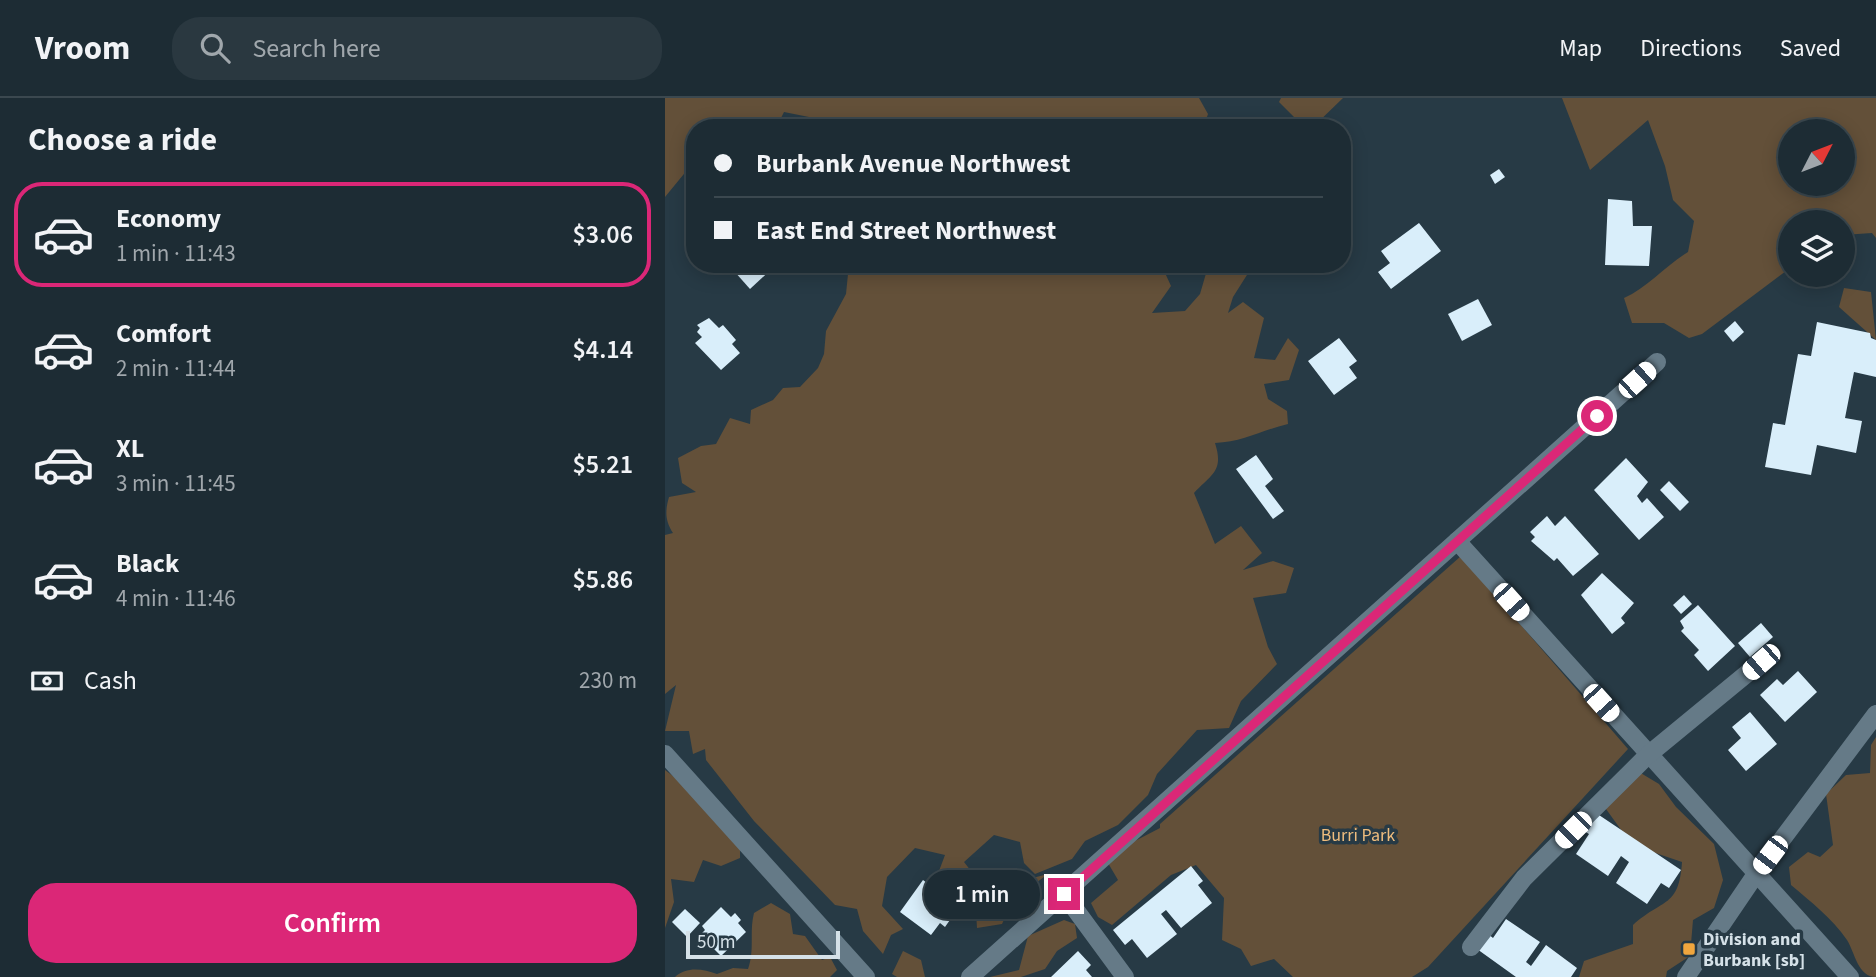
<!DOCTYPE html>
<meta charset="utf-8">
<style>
body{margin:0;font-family:"Source Sans 3",sans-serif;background:#2a3840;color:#f1f3f6;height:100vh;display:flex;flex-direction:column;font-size:26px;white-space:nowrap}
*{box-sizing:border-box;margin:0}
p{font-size:23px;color:#a0a7ac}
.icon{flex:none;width:38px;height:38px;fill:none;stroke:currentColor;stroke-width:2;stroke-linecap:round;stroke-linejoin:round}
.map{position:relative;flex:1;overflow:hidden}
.drawer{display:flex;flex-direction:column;background:#1d2c34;width:665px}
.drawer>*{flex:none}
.top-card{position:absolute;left:21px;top:21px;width:665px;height:154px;border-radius:28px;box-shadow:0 4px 18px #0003,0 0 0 2px #3b484f;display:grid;align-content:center;height:154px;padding:0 28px;background:#1d2c34}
.needle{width:46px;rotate:48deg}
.fabs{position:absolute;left:1113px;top:21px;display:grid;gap:14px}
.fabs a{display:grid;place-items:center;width:77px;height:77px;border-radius:50%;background:#1d2c34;box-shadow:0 4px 18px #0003,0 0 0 2px #3b484f;font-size:35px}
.scale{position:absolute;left:21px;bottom:18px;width:154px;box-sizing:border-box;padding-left:7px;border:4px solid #d5e1e8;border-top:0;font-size:19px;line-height:24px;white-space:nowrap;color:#d5e1e8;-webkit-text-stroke:5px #273a45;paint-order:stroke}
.end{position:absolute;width:32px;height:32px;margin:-16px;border:9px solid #db2777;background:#fff;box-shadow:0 0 0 4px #fff}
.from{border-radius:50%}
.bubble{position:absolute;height:49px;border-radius:24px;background:#1d2c34;box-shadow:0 4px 18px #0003,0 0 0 2px #3b484f;font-size:23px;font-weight:600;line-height:49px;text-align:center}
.car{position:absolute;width:21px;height:42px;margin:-21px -10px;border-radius:9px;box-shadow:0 0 5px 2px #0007;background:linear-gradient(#fff 24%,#345 0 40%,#fff 0 76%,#345 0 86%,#fff 0)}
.top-card b{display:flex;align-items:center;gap:24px;height:66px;font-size:26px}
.top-card b+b{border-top:2px solid #3b484f}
.top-card i{width:18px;height:18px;background:#f1f3f6}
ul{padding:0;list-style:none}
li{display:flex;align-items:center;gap:21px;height:105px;margin:0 14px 10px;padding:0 14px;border:4px solid transparent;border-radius:28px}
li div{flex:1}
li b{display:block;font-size:26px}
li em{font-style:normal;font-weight:600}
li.active{border-color:#db2777}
li>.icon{width:63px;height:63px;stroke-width:1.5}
h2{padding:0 28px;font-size:32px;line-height:84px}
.pay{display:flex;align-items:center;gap:18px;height:77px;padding:0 28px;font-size:26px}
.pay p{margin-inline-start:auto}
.primary-button{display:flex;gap:14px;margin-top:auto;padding:14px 28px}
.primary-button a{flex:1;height:80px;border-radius:28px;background:#db2777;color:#fff;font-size:28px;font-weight:600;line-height:80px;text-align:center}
header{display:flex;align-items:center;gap:42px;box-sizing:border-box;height:98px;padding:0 35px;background:#1d2c34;border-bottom:2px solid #3b484f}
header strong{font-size:33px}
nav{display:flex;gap:38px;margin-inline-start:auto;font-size:24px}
.search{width:490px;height:63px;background:#2a3840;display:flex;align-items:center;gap:18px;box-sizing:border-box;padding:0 24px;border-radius:28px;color:#a0a7ac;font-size:26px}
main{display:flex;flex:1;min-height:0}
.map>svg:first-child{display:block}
.green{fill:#635039;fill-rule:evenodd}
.building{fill:#d9eefa}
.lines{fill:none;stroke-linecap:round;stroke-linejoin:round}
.minor{stroke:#657a87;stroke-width:18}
.route{stroke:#db2777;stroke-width:9}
.poi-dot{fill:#f0a63e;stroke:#273a45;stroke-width:2.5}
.labels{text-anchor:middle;stroke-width:7;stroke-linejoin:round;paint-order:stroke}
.park-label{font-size:18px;fill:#efbd7e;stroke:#273a45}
.poi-label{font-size:18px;font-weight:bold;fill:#d5e1e8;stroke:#273a45;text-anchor:start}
</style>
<header>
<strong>Vroom</strong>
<div class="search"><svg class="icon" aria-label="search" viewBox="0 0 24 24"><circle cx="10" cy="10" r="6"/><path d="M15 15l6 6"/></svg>Search here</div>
<nav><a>Map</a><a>Directions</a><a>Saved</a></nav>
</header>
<main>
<section class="drawer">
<h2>Choose a ride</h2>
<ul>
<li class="active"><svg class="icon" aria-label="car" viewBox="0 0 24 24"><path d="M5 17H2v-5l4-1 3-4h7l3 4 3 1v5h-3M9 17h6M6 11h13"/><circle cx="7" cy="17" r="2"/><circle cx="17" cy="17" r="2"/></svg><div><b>Economy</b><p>1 min · 11:43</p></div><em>$3.06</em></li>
<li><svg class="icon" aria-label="car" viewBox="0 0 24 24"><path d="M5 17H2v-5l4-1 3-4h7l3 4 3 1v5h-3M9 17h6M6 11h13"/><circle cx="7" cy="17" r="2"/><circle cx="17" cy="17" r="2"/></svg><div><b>Comfort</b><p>2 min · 11:44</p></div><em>$4.14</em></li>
<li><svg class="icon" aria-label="car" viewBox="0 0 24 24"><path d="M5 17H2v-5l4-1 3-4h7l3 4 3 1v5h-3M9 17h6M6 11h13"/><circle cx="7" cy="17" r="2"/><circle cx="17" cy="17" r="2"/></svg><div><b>XL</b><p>3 min · 11:45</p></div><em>$5.21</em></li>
<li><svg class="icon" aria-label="car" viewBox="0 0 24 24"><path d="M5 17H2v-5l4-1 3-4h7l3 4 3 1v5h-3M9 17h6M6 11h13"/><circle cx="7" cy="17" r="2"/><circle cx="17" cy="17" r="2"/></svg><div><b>Black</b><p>4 min · 11:46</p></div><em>$5.86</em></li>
</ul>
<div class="pay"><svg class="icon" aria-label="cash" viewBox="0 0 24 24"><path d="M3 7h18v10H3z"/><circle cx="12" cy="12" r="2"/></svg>Cash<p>230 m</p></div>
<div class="primary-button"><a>Confirm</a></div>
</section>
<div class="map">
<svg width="1211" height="879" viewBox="0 0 1211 879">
<rect width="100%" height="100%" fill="#273a45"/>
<g class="green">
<polygon points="0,0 534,0 543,16 538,30 138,30 144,19 119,14 111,30 30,30 30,71 23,71 0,99"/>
<polygon points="616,0 678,0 647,30 640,30 614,4"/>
<path d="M897,0H1211V140L1207,135L1178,137V124H1125V168L1121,173L1037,236L1024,240L999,225H967L959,200C982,190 1000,168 1023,154L1029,123L1008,102L1000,68L983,22L925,72ZM1125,33H1178V86H1125Z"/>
<path d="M184,166H496L506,188L487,215L520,213L535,196L542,172C554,165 574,162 587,169L568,199L563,215L578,204L599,220L589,260L610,262L623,240L634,252L624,282L599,286L603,301L622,313L623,326C597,332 578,344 550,345C559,373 547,376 529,395L550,446L576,428L597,455L578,472L608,463L629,470L621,495L588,500L603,549L612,566L576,603L564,630L532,632L492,676L483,697L453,727L420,743L407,761L370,776L359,765L355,744L329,737L299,764C325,799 346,785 383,776L348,802L337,826L312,830L310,797L294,796L274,773L280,757L250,750L222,779L217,808L238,831L226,837L218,856L198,833L192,811L170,807L89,723L41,662L40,651L28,656L24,633H0L11,587L0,596V437L8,435C0,423 0,413 4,399L31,394L17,385L13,360L36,348L51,346L65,320L85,326L86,312L108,302L118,290L135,289L153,270L159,256L161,233L181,196Z"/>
<polygon points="1179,190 1206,194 1211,242 1174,209"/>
<polygon points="796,458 963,651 763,869 747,879 628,879 609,861 586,868 576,851 557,842 559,800 531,767 506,777 447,827 433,819 426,805 453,782 443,765 468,744 495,730 495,726"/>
<path d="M1211,639V879C1193,879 1190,855 1182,842C1167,820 1146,804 1126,787L1124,769L1143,754L1155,759L1168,747L1161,696L1181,677L1205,675L1206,647Z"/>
<path d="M964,668L994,686L1011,709L1049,746L1058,782L1049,810L1028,822L1025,858L1002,873L1001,879H914L919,863L968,846V827C998,800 1014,810 1017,764L967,747L941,711L936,698Z"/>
<polygon points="0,672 75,728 75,760 56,768 38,762 29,784 6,781 9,804 0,830"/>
<path d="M106,805L125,816L128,836L140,838L157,862L165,859L172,872L165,879H10C22,868 38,871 52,876L68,870L83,871C90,851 84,834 89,815Z"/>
<polygon points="399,822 410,826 412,840 392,853 380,871 356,879 325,879 354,872 363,838"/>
<polygon points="238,853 256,862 260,879 232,879 227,876"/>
</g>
<g class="building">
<polygon points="834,71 840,79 830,86 825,77"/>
<polygon points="943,101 967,103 968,128 987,128 984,168 940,167"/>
<polygon points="754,125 776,153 726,191 713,174 725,165 716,153"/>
<polygon points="76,166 112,166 85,191 69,173"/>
<polygon points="813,201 827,227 797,243 783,216"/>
<polygon points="44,220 54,230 58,227 71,242 67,246 75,255 56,272 30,245 37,239 32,234 35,230 32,227"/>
<polygon points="1070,223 1079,234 1068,244 1059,233"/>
<polygon points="1152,224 1205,235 1206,240 1211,242 1211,279 1189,274 1180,320 1197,323 1191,355 1152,347 1146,377 1100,369 1108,325 1120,327 1133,256 1146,258"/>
<polygon points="674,240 692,263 684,269 692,280 669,297 643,263"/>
<polygon points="591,357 608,381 600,388 619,413 608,421 571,371"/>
<polygon points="961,360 983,384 972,398 977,405 982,400 999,419 974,442 929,392"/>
<polygon points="1004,383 1024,404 1015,413 995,392"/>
<polygon points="882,418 890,428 900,418 934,456 908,478 892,460 889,463 866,443 870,439 865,434"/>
<polygon points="937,475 969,505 956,520 960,525 947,536 916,497"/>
<polygon points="1019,497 1027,506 1016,516 1008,507"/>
<polygon points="1033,507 1070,548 1043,573 1029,557 1034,552 1016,533 1019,530 1015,523"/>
<polygon points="1096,525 1108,539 1085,559 1073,545"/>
<polygon points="1133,573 1152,594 1120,624 1095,597 1112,581 1118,587"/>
<polygon points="1085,614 1112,646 1081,673 1063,652 1076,640 1067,629"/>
<polygon points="931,715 1016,772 1004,790 996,785 982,806 951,785 964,764 956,758 943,778 911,756 924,736 919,733"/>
<polygon points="526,768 538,783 533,787 547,805 516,830 501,812 496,816 512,836 482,860 467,841 460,847 448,832"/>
<polygon points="258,782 294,809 280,829 275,825 266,837 235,814"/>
<polygon points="56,809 66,819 70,815 76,822 73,825 81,834 56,858 35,837 40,832 37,828"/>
<polygon points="20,811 35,825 22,839 7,824"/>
<polygon points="841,821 875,844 861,864 866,868 881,847 912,870 906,879 851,879 812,851 823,836 828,840"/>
<polygon points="413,853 426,867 421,872 427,879 386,879"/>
</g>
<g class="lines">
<g class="minor">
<polyline points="792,443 1185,879"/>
<polyline points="0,656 201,879"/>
<polyline points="399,796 460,879"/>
<polyline points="806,849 859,780 983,657 1096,564"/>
<polyline points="305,879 992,264"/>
<polyline points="1021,879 1091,776 1211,616"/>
</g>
</g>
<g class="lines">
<polyline class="route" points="399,796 932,318"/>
</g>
<rect class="poi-dot" x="1017" y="844" width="14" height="14" rx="3.5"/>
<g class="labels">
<g class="park-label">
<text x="693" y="743">Burri Park</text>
</g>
<g class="poi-label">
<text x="1038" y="847">Division and<tspan x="1038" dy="21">Burbank [sb]</tspan></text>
</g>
</g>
</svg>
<div class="fabs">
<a><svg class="needle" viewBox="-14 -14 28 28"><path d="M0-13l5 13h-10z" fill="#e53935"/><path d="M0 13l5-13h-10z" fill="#a0a7ac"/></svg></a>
<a><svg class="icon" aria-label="layers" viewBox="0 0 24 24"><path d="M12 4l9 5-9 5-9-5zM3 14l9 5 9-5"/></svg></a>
</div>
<div class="scale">50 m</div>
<i class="end from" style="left:932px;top:318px"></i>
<i class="end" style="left:399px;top:796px"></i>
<div class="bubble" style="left:259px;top:772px;width:116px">1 min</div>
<i class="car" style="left:972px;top:282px;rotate:48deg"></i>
<i class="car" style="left:846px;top:504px;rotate:138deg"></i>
<i class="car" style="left:1096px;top:564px;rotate:229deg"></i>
<i class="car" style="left:936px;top:605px;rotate:138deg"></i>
<i class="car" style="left:908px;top:732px;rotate:225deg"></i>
<i class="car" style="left:1105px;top:757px;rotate:217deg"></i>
<div class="top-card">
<b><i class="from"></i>Burbank Avenue Northwest</b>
<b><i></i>East End Street Northwest</b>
</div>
</div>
</main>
